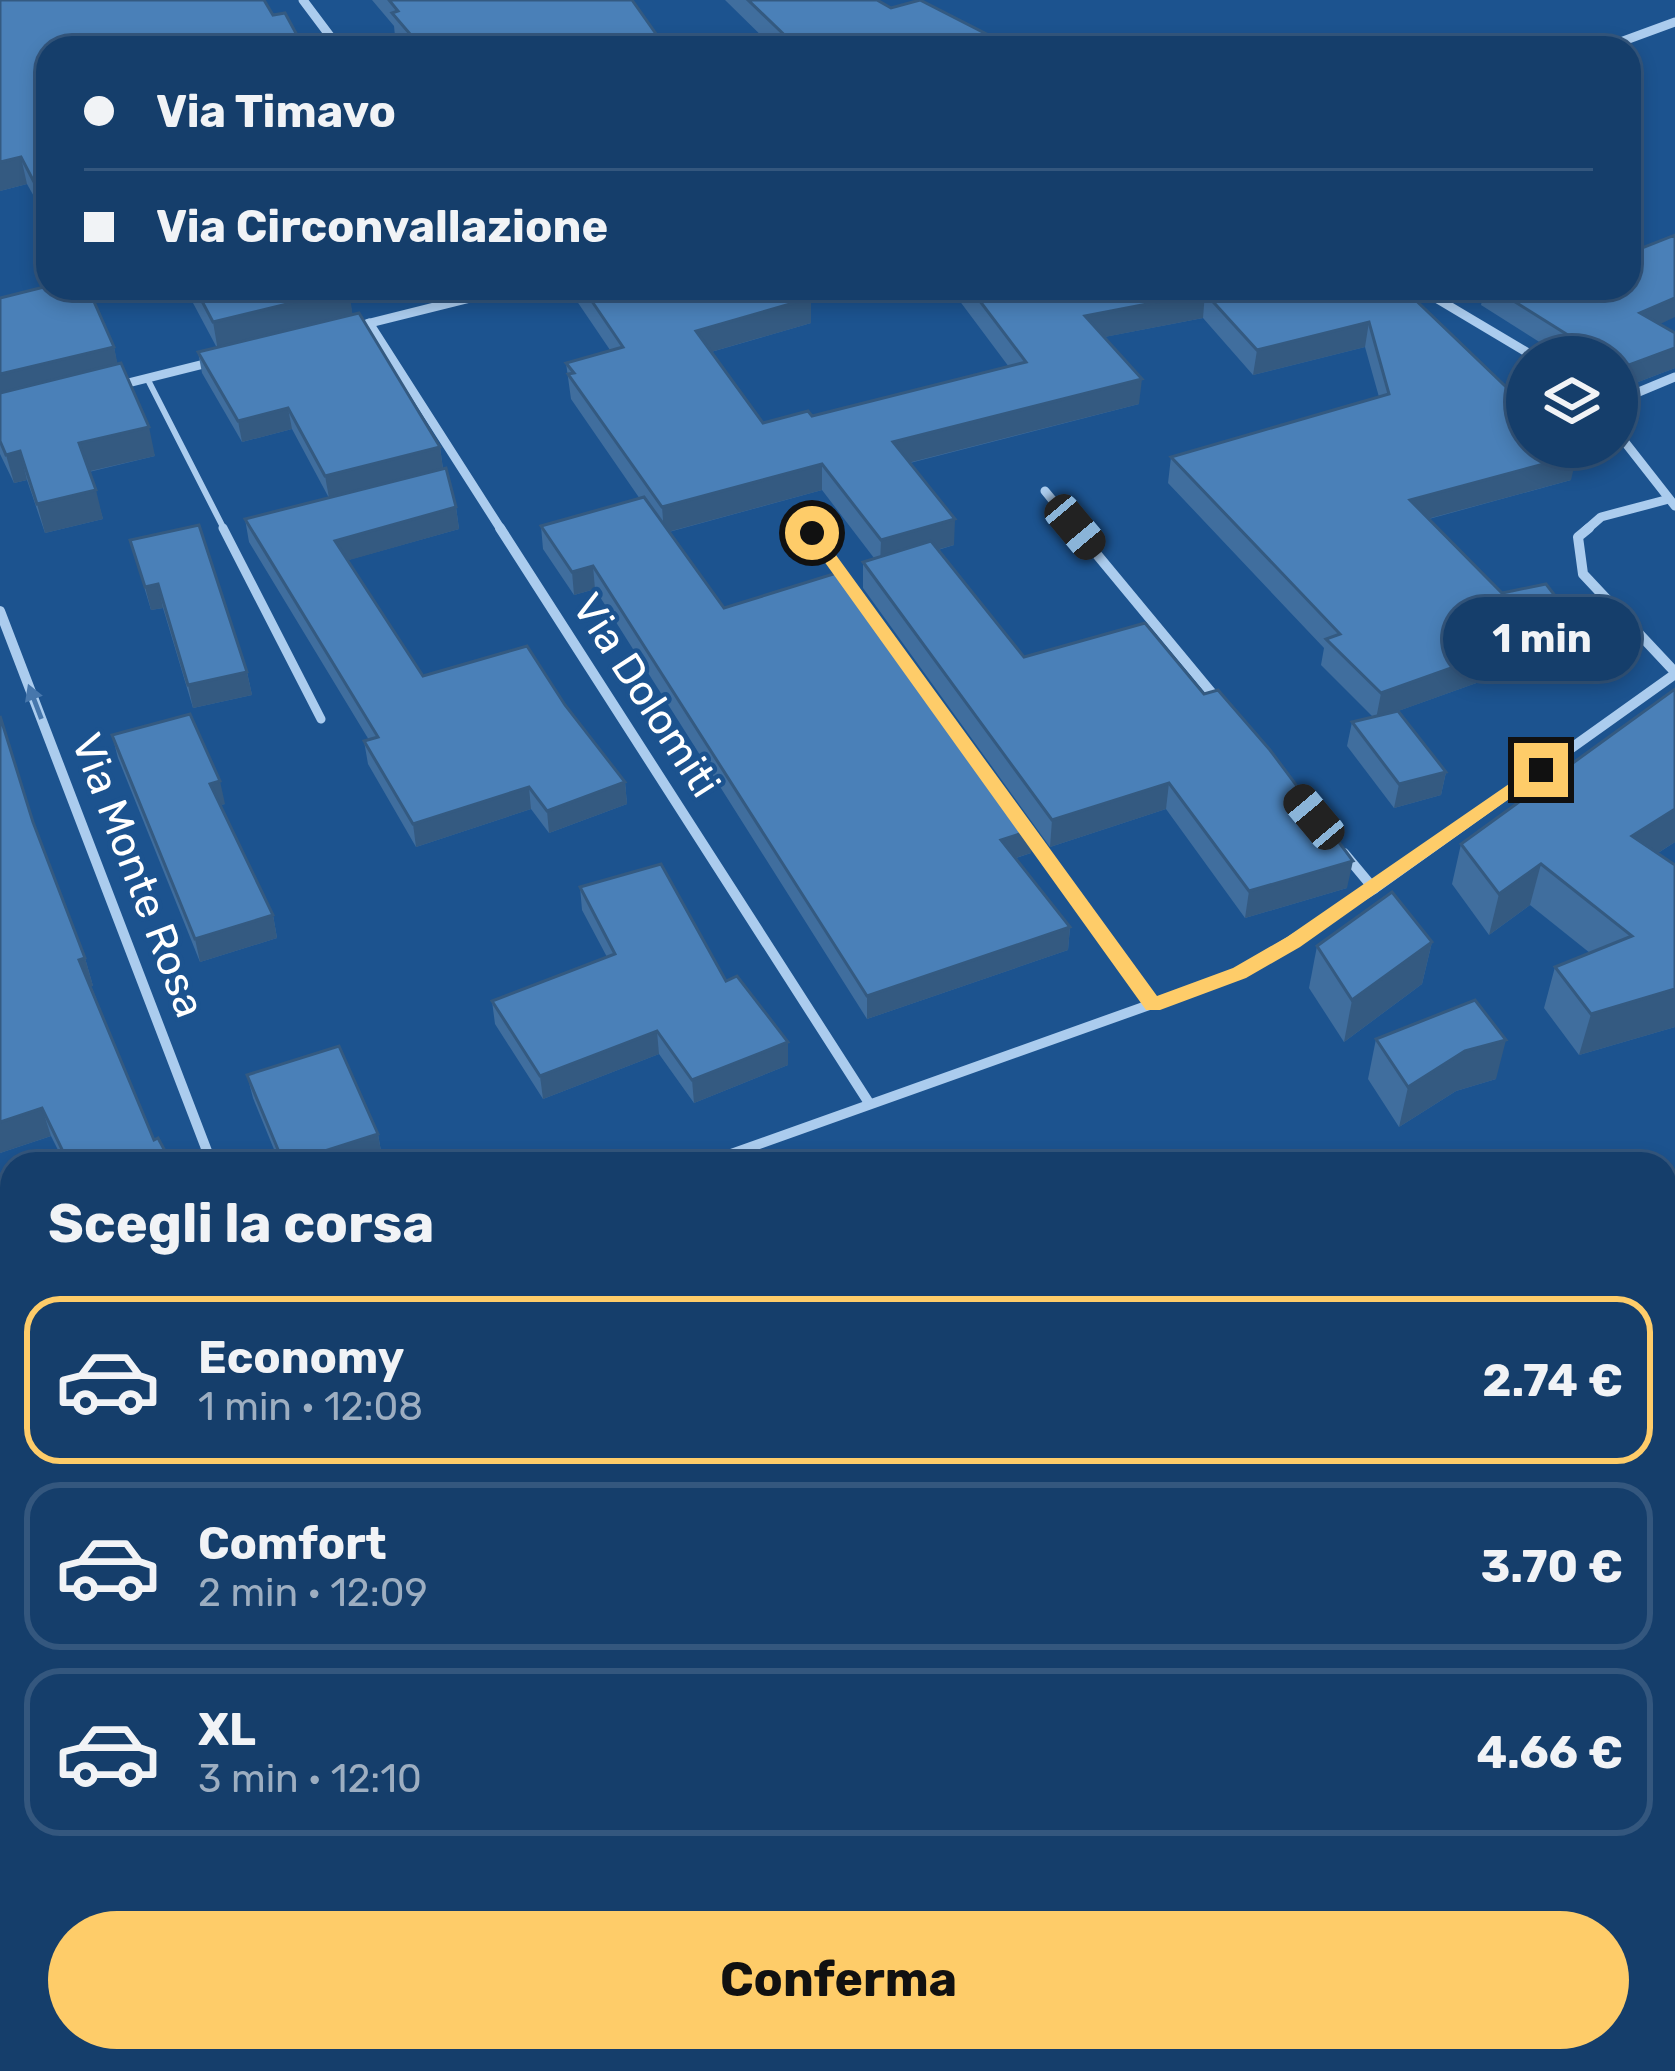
<!DOCTYPE html>
<html lang="it">
<meta charset="utf-8">
<style>
body{margin:0;font-family:Rubik,sans-serif;background:#224973;color:#f1f3f6;height:100vh;display:flex;flex-direction:column;font-size:45px;white-space:nowrap}
*{box-sizing:border-box;margin:0}
p{font-size:39px;color:#9daec1}
.icon{flex:none;width:66px;height:66px;fill:none;stroke:currentColor;stroke-width:2;stroke-linecap:round;stroke-linejoin:round}
.map{position:relative;flex:1;overflow:hidden}
.drawer{position:absolute;left:0px;top:1152px;width:1677px;height:921px;display:flex;flex-direction:column;background:#153e6b;border-radius:36px 36px 0 0;box-shadow:0 6px 18px #0003,0 0 0 3px #34577e}
.drawer>*{flex:none}
.hud{position:absolute;left:36px;top:36px;width:1605px;height:264px;border-radius:36px;box-shadow:0 6px 18px #0003,0 0 0 3px #34577e;display:grid;align-content:center;height:264px;padding:0 48px;background:#153e6b}
.fabs{position:absolute;left:1506px;top:336px;display:grid;gap:24px}
.fabs a{display:grid;place-items:center;width:132px;height:132px;border-radius:50%;background:#153e6b;box-shadow:0 6px 18px #0003,0 0 0 3px #34577e;font-size:60px}
.end{position:absolute;width:54px;height:54px;margin:-27px;border:15px solid #fecc69;background:#111;box-shadow:0 0 0 6px #111}
.from{border-radius:50%}
.bubble{position:absolute;height:84px;border-radius:42px;background:#153e6b;box-shadow:0 6px 18px #0003,0 0 0 3px #34577e;font-size:39px;font-weight:700;line-height:84px;text-align:center}
.car{position:absolute;width:36px;height:72px;margin:-36px -18px;border-radius:15px;box-shadow:0 0 9px 3px #0007;background:linear-gradient(#222 24%,#8ab4d8 0 40%,#222 0 76%,#8ab4d8 0 86%,#222 0)}
.hud b{display:flex;align-items:center;gap:42px;height:114px;font-size:45px}
.hud b+b{border-top:3px solid #34577e}
.hud i{width:30px;height:30px;background:#f1f3f6}
ul{padding:0;list-style:none}
li{display:flex;align-items:center;gap:36px;height:168px;margin:0 24px 18px;padding:0 24px;border:6px solid #34577e;border-radius:36px}
li div{flex:1}
li b{display:block;font-size:45px}
li em{font-style:normal;font-weight:700}
li.current{border-color:#fecc69}
li>.icon{width:108px;height:108px;stroke-width:1.5}
h2{padding:0 48px;font-size:54px;line-height:144px}
.action{display:flex;gap:24px;margin-top:auto;padding:24px 48px}
.action a{flex:1;height:138px;border-radius:72px;background:#fecc69;color:#111;font-size:48px;font-weight:700;line-height:138px;text-align:center}
.map>svg:first-child{display:block}
.lines{fill:none;stroke-linecap:round;stroke-linejoin:round}
.lane-far1{stroke:#abccee;stroke-width:6}
.lane{stroke:#abccee;stroke-width:9}
.street-far2{stroke:#abccee;stroke-width:9}
.street-far1{stroke:#abccee;stroke-width:10}
.street{stroke:#abccee;stroke-width:15}
.wall{fill:#406e9e}
.shaded-wall{fill:#345a81}
.building{fill:#4a80b8;stroke:#345a81;stroke-width:3}
.oneway{fill:#4777ac}
.route{fill:#fecc69}
.labels{text-anchor:middle;stroke-width:9;stroke-linejoin:round;paint-order:stroke}
.street-label{font-size:42px;fill:#fff;stroke:#1c538f}
</style>
<div class="map">
<svg width="1675" height="2071" viewBox="0 0 1675 2071">
<rect width="100%" height="100%" fill="#1c538f"/>
<g class="lines">
<polyline class="lane-far1" points="147,378 225,531"/>
<polyline class="lane" points="223,528 321,719"/>
<g class="street-far2">
<polyline points="303,0 339,48"/>
<polyline points="1604,48 1675,22"/>
<polyline points="1419,288 1535,357"/>
<polyline points="369,323 502,531"/>
<polyline points="366,324 510,288"/>
<polyline points="116,386 212,362"/>
<polyline points="1617,401 1675,377"/>
<polyline points="1617,432 1675,506"/>
<polyline points="1045,491 1078,531"/>
<polyline points="1585,531 1601,517 1669,499"/>
</g>
<g class="street-far1">
<polyline points="500,528 869,1103"/>
<polyline points="1075,528 1220,703"/>
<polyline points="1589,528 1578,537 1583,574 1675,672"/>
<polyline points="811,533 846,581"/>
<polyline points="0,611 212,1164"/>
<polyline points="1024,826 1153,1005"/>
<polyline points="1344,853 1374,889"/>
<polyline points="703,1164 1239,973 1374,889 1675,674"/>
</g>
<g class="street">
<polyline points="0,1491 12,1485"/>
<polyline points="569,2061 573,2071"/>
<polyline points="1556,2061 1561,2071"/>
<polyline points="1199,2071 1266,2061"/>
</g>
</g>
<g class="wall">
<polygon points="372,0 632,0 666,48 405,48 395,36 394,26"/>
<polygon points="725,0 877,0 891,8 1004,43 1004,48 774,48"/>
<polygon points="48,48 48,206 41,209 27,184 0,191"/>
<polygon points="185,288 348,288 352,314 440,447 443,469 329,498 292,429 242,442 202,373 198,352 217,348"/>
<polygon points="568,288 801,288 811,323 711,352 763,423 812,416 1009,367 950,288 1403,288 1571,480 1429,519 1502,593 1573,653 1538,661 1398,711 1446,772 1441,795 1394,808 1347,746 1352,722 1373,717 1321,665 1324,648 1168,483 1171,457 1379,397 1365,347 1253,375 1203,318 1104,337 1139,404 910,463 954,545 938,550 1024,657 1347,888 1245,918 1166,809 1050,847 863,588 863,562 874,558 822,490 669,532 724,608 1032,830 1031,853 1016,858 1070,927 1068,950 867,1019 595,589 574,595 543,549 541,526 640,499 571,399 566,363 610,350"/>
<polygon points="1485,288 1629,288 1660,324 1675,333 1675,368 1617,390 1617,357 1563,357 1481,305"/>
<polygon points="0,298 114,347 117,364 155,456 89,472 103,519 45,533 27,480 14,483 0,454"/>
<polygon points="456,507 459,529 348,560 423,676 565,705 625,782 627,804 549,833 531,809 416,847 368,764 364,741 369,740 249,542 245,519"/>
<polygon points="130,540 247,672 252,695 193,708 163,608 151,610"/>
<polygon points="0,716 33,822 85,958 93,986 91,986 154,1140 172,1164 65,1164 51,1136 0,1153"/>
<polygon points="112,735 225,804 220,805 273,915 277,938 200,962 118,758"/>
<polygon points="1675,842 1658,853 1675,865 1675,1027 1579,1055 1544,1008 1555,967 1590,953 1530,905 1489,935 1452,884 1461,844"/>
<polygon points="580,887 726,981 788,1042 788,1065 694,1103 659,1054 543,1099 495,1024 492,1001 607,957 582,910"/>
<polygon points="1432,942 1422,984 1344,1042 1309,988 1317,946"/>
<polygon points="1376,1039 1496,1079 1456,1091 1399,1127 1368,1079"/>
<polygon points="247,1075 378,1134 382,1157 360,1164 280,1164 253,1098"/>
<polygon points="1675,1473 1675,1750 1665,1751 1665,1474"/>
<polygon points="1622,2061 1665,2061 1675,2071 1627,2071"/>
</g>
<g class="shaded-wall">
<polygon points="21,157 27,184 0,191 0,162"/>
<polygon points="48,175 48,206 41,209 34,182"/>
<polygon points="349,289 353,318 218,351 213,322"/>
<polygon points="1205,293 1203,318 1084,341 1085,316"/>
<polygon points="811,298 811,323 697,356 696,331"/>
<polygon points="1675,298 1675,317 1635,336 1640,313"/>
<polygon points="1369,322 1365,347 1253,375 1257,350"/>
<polygon points="114,347 120,375 0,405 0,374"/>
<polygon points="1675,348 1675,368 1617,390 1621,368"/>
<polygon points="1142,379 1139,404 892,467 893,442"/>
<polygon points="288,408 292,429 242,442 238,421"/>
<polygon points="149,427 155,456 86,472 79,443"/>
<polygon points="440,447 443,469 329,498 325,476"/>
<polygon points="20,451 27,480 14,483 6,455"/>
<polygon points="1577,455 1571,480 1405,525 1410,500"/>
<polygon points="822,464 822,490 664,533 662,507"/>
<polygon points="96,490 103,519 45,533 37,504"/>
<polygon points="456,507 459,529 339,563 335,541"/>
<polygon points="955,519 954,545 880,566 881,540"/>
<polygon points="593,566 595,589 574,595 572,572"/>
<polygon points="158,584 163,608 151,610 145,587"/>
<polygon points="1579,627 1573,653 1538,661 1376,719 1381,693 1544,635"/>
<polygon points="247,672 252,695 193,708 188,685"/>
<polygon points="1446,772 1441,795 1394,808 1399,784"/>
<polygon points="220,781 225,804 215,807 210,784"/>
<polygon points="625,782 627,804 549,833 547,811"/>
<polygon points="1169,783 1166,809 1050,847 1052,820"/>
<polygon points="529,787 531,809 416,847 413,824"/>
<polygon points="1675,809 1675,842 1620,877 1632,836"/>
<polygon points="1032,830 1031,853 1000,863 1001,840"/>
<polygon points="1353,861 1347,888 1245,918 1249,891"/>
<polygon points="1541,864 1530,905 1489,935 1499,894"/>
<polygon points="273,915 277,938 200,962 195,939"/>
<polygon points="1070,927 1068,950 867,1019 867,996"/>
<polygon points="1432,942 1422,984 1344,1042 1352,1000"/>
<polygon points="85,958 93,986 87,987 79,960"/>
<polygon points="1675,989 1675,1027 1579,1055 1591,1014"/>
<polygon points="657,1031 659,1054 543,1099 540,1076"/>
<polygon points="1506,1040 1496,1079 1456,1091 1399,1127 1408,1087 1465,1051"/>
<polygon points="788,1042 788,1065 694,1103 692,1080"/>
<polygon points="42,1108 51,1136 0,1153 0,1122"/>
<polygon points="378,1134 382,1157 360,1164 284,1164"/>
<polygon points="12,1339 12,1369 0,1373 0,1343"/>
<polygon points="12,1996 12,2015 4,1999"/>
</g>
<g class="building">
<polygon points="0,0 264,0 273,15 285,13 304,48 48,48 48,175 34,182 21,157 0,162"/>
<polygon points="389,0 632,0 666,48 422,48 392,13 398,11"/>
<polygon points="748,0 877,0 891,8 920,0 1004,43 993,48 798,48"/>
<polygon points="1675,235 1675,298 1640,313 1675,333 1675,348 1621,368 1617,366 1617,357 1603,357 1493,288 1629,288 1629,253"/>
<polygon points="48,286 48,288 88,288 114,347 0,374 0,298"/>
<polygon points="195,288 348,288 349,289 213,322"/>
<polygon points="583,288 801,288 811,298 696,331 763,423 808,411 812,416 1026,362 970,288 1403,288 1527,407 1527,447 1569,447 1577,455 1410,500 1502,593 1546,584 1579,627 1544,635 1381,693 1326,639 1340,634 1171,457 1389,394 1369,322 1257,350 1205,293 1085,316 1142,379 893,442 955,519 881,540 822,464 662,507 568,374 574,373 566,363 623,347"/>
<polygon points="359,313 440,447 325,476 288,408 238,421 198,352"/>
<polygon points="121,363 149,427 79,443 96,490 37,504 20,451 6,455 0,441 0,393"/>
<polygon points="446,468 456,507 335,541 423,676 527,646 565,705 625,782 547,811 529,787 413,824 364,741 378,737 245,519"/>
<polygon points="644,497 724,608 843,571 1032,830 1001,840 1070,927 867,996 593,566 572,572 541,526"/>
<polygon points="199,525 247,672 188,685 158,584 145,587 130,540"/>
<polygon points="931,541 1024,657 1145,623 1204,694 1218,690 1270,750 1353,861 1249,891 1169,783 1052,820 863,562"/>
<polygon points="1675,689 1675,809 1632,836 1675,865 1675,989 1591,1014 1555,967 1632,936 1541,864 1499,894 1461,844"/>
<polygon points="1398,711 1446,772 1399,784 1352,722"/>
<polygon points="190,714 220,781 210,784 273,915 195,939 112,735"/>
<polygon points="0,716 33,822 85,958 79,960 154,1140 158,1138 172,1164 69,1164 42,1108 0,1122"/>
<polygon points="661,864 726,981 737,976 788,1042 692,1080 657,1031 540,1076 492,1001 615,954 580,887"/>
<polygon points="1392,892 1432,942 1352,1000 1317,946"/>
<polygon points="1475,1000 1506,1040 1465,1051 1408,1087 1376,1039"/>
<polygon points="339,1046 378,1134 284,1164 247,1075"/>
<polygon points="1025,1157 1030,1164 1003,1164"/>
<polygon points="12,1265 12,1339 0,1343 0,1269"/>
<polygon points="1675,1473 1675,1722 1665,1723 1665,1474"/>
<polygon points="12,1548 12,1996 4,1999 0,1981 0,1552"/>
<polygon points="1675,1999 1675,2071 1664,2071 1659,2061 1665,2061 1665,2000"/>
<rect x="279" y="2061" width="218" height="10"/>
</g>
<defs><path id="oneway-solid" d="M-6-.8H1V-3.2L6.5 0L1 3.2V.8H-6Z" transform="scale(3)"/></defs>
<use class="oneway" href="#oneway-solid" transform="translate(35 702) rotate(-111)"/>
<polygon class="route" points="806,529 817,529 1157,996 1233,968 1287,937 1535,766 1550,770 1300,947 1246,978 1160,1010 1146,1010 806,536"/>
<g class="labels">
<g class="street-label">
<text transform="translate(647 695) rotate(57)" y="15">Via Dolomiti</text>
<text transform="translate(139 875) rotate(69)" y="15">Via Monte Rosa</text>
</g>
</g>
</svg>
<div class="fabs">
<a><svg class="icon" aria-label="layers" viewBox="0 0 24 24"><path d="M12 4l9 5-9 5-9-5zM3 14l9 5 9-5"/></svg></a>
</div>
<i class="end from" style="left:812px;top:533px"></i>
<i class="end" style="left:1541px;top:770px"></i>
<div class="bubble" style="left:1443px;top:597px;width:198px">1 min</div>
<i class="car" style="left:1075px;top:527px;rotate:140deg"></i>
<i class="car" style="left:1314px;top:817px;rotate:320deg"></i>
<div class="hud">
<b><i class="from"></i>Via Timavo</b>
<b><i></i>Via Circonvallazione</b>
</div>
<section class="drawer">
<h2>Scegli la corsa</h2>
<ul>
<li class="current"><svg class="icon" aria-label="car" viewBox="0 0 24 24"><path d="M5 17H2v-5l4-1 3-4h7l3 4 3 1v5h-3M9 17h6M6 11h13"/><circle cx="7" cy="17" r="2"/><circle cx="17" cy="17" r="2"/></svg><div><b>Economy</b><p>1 min · 12:08</p></div><em>2.74 €</em></li>
<li><svg class="icon" aria-label="car" viewBox="0 0 24 24"><path d="M5 17H2v-5l4-1 3-4h7l3 4 3 1v5h-3M9 17h6M6 11h13"/><circle cx="7" cy="17" r="2"/><circle cx="17" cy="17" r="2"/></svg><div><b>Comfort</b><p>2 min · 12:09</p></div><em>3.70 €</em></li>
<li><svg class="icon" aria-label="car" viewBox="0 0 24 24"><path d="M5 17H2v-5l4-1 3-4h7l3 4 3 1v5h-3M9 17h6M6 11h13"/><circle cx="7" cy="17" r="2"/><circle cx="17" cy="17" r="2"/></svg><div><b>XL</b><p>3 min · 12:10</p></div><em>4.66 €</em></li>
</ul>
<div class="action"><a>Conferma</a></div>
</section>
</div>
